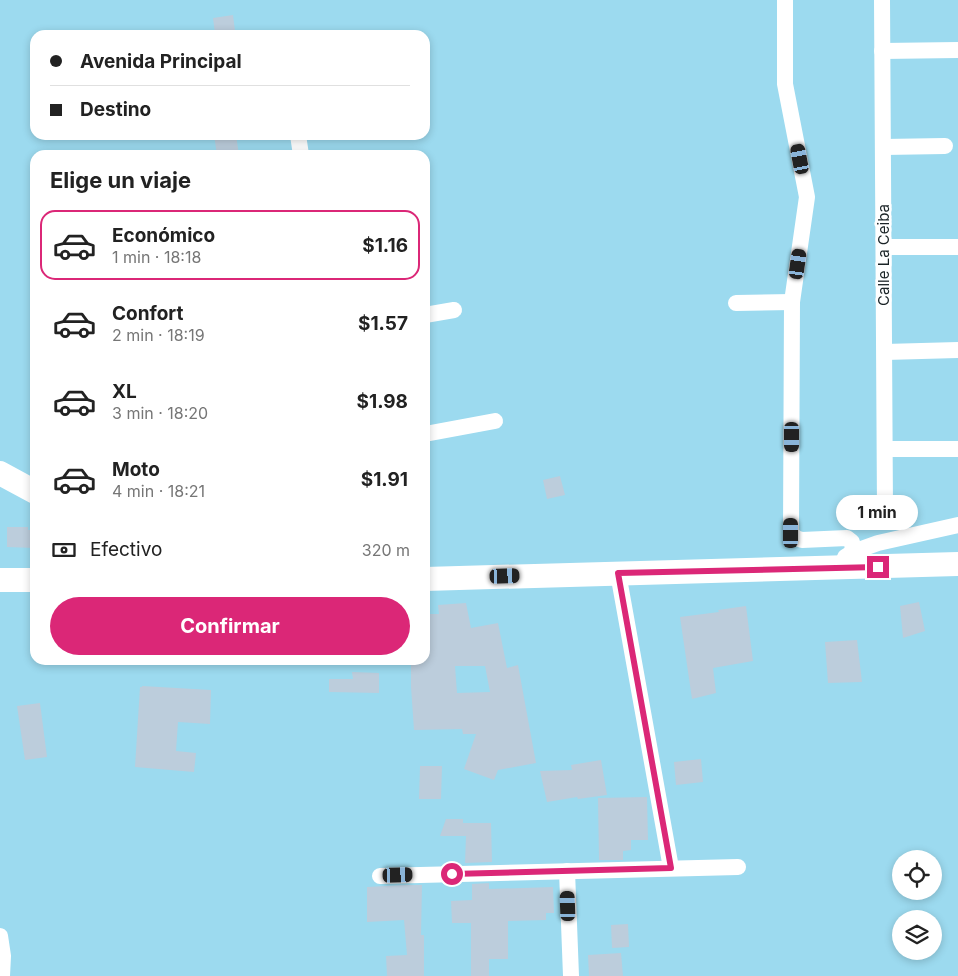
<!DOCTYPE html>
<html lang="es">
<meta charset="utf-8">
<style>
body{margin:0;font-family:Inter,sans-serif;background:#f6f6f6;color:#222;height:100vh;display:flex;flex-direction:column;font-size:19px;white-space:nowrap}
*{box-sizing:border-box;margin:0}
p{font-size:16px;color:#767676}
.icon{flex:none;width:28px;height:28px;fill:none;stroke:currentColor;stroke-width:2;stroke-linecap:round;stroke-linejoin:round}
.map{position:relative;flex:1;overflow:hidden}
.sheet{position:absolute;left:30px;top:150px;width:400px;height:515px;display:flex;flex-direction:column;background:#fff;border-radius:15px;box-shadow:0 2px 8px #0003}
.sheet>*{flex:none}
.guide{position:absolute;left:30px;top:30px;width:400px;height:110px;border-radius:15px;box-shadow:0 2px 8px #0003;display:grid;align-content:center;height:110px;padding:0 20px;background:#fff}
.controls{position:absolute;left:892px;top:850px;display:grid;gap:10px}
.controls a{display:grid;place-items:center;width:50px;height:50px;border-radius:50%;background:#fff;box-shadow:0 2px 8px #0003;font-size:25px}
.end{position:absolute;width:22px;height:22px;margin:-11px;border:6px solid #db2777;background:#fff;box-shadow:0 0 0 2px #fff}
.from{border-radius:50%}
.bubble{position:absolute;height:35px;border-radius:18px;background:#fff;box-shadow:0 2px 8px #0003;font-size:16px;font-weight:700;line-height:35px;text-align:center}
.car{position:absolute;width:15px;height:30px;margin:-15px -8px;border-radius:6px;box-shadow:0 0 4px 1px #0007;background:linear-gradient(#222 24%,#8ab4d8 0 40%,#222 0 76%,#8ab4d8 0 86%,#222 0)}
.guide b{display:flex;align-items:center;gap:18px;height:48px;font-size:19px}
.guide b+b{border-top:1px solid #e0e0e0}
.guide i{width:12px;height:12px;background:#222}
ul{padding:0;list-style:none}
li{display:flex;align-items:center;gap:15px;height:70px;margin:0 10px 8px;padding:0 10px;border:2px solid transparent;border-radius:15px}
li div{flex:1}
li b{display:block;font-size:19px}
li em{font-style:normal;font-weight:700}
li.on{border-color:#db2777}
li>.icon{width:45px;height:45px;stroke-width:1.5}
h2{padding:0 20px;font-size:22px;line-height:60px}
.pay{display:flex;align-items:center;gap:12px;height:55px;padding:0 20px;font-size:19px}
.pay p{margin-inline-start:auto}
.primary-button{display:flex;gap:10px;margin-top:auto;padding:10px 20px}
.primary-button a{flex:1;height:58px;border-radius:30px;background:#db2777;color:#fff;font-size:20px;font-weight:700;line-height:58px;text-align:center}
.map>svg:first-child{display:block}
.green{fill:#9cdaef;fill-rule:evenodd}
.building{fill:#bccddc;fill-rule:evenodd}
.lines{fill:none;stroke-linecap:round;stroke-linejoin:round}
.street{stroke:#fff;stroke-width:16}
.secondary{stroke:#fff;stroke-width:24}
.route{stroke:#db2777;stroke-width:6}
.labels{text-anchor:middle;stroke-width:5;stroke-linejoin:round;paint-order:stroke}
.street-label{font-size:15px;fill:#1a2326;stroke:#fff}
</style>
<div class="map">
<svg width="958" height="976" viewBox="0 0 958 976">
<rect width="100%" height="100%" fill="#d3ecf4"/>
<path class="green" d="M0,0H958V976H0ZM35,35H425V135H35ZM35,155H425V660H35ZM901,859H934V891H901ZM901,919H934V951H901Z"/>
<g class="building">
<polygon points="233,15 235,31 215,34 213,18"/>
<polygon points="214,135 236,135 239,155 217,155"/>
<polygon points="560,476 565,495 547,499 543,480"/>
<polygon points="7,527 28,527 28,530 35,530 35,548 7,547"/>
<polygon points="919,602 925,631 903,638 900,606"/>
<path d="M466,603L471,628L498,623L507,668L518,665L536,763L498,770L494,780L464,769L476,734H463L462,729L414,730L411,687V660H425V614H439L438,605ZM455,666H485L490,692L457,693Z"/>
<polygon points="746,606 753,661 713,668 716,693 692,699 680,617 719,612 718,610"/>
<polygon points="857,640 862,682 828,683 825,642"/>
<polygon points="352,672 379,673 379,693 329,692 329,679 353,679"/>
<polygon points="142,686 211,690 210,724 178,722 176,751 196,753 194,772 135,767 140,687 142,687"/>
<polygon points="40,703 47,757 25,760 17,706"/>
<polygon points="701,759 703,782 676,785 674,762"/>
<polygon points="601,760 607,795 578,799 577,797 547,802 540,771 572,770 571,765"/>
<polygon points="420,766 442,766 441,799 419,799"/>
<polygon points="647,797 648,840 631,840 631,850 623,851 623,860 599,860 598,798"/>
<polygon points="446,819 463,819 463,823 491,823 492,862 465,863 466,836 440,836"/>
<polygon points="489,883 489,889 553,887 554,913 546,913 546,920 508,921 508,959 489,959 489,976 471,976 471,923 452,923 451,901 472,900 472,884"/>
<polygon points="405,885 422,885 421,935 424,935 424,976 387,976 386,956 407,955 404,920 367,922 367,887"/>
<polygon points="628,924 629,947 612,948 611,925"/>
<polygon points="621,953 623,976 589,976 588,955"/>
</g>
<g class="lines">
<g class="street">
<polyline points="785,0 785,84 807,197 792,302 791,533 796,538 802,540 847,538 852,542 853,552"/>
<polyline points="882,0 885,511"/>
<polyline points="882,51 958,50"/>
<polyline points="298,135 301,155"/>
<polyline points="884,147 945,146"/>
<polyline points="884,247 958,247"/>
<polyline points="736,303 792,302"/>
<polyline points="425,315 454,310"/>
<polyline points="885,352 958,350"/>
<polyline points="425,434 495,421"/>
<polyline points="885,449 958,449"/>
<polyline points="845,557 853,552 878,543 958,525"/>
<polyline points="618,573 671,868"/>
<polyline points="567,871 571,976"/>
<polyline points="380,876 738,867"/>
<polyline points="0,936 3,956 2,976"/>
</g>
<g class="secondary">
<polyline points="0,473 35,492"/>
<polyline points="425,579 958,564"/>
<polyline points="0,580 35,580"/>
</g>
</g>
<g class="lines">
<polyline class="route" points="452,874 671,868 618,573 878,567"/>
</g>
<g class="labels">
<g class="street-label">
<text transform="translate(884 255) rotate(-90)" y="5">Calle La Ceiba</text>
</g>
</g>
</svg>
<div class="controls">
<a><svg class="icon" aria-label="locate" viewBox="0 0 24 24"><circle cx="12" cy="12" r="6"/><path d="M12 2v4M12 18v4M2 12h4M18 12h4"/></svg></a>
<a><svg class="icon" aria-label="layers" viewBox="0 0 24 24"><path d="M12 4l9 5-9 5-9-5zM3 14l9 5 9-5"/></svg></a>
</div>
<i class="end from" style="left:452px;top:874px"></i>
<i class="end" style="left:878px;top:567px"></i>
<div class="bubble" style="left:836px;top:495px;width:82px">1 min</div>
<i class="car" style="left:800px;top:159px;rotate:349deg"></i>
<i class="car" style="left:798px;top:264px;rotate:8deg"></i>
<i class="car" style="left:792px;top:437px;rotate:180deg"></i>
<i class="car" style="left:791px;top:533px;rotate:0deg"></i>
<i class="car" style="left:505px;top:576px;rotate:88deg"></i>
<i class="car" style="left:398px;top:875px;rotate:88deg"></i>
<i class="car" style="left:568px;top:906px;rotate:358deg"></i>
<div class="guide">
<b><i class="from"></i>Avenida Principal</b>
<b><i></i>Destino</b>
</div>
<section class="sheet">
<h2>Elige un viaje</h2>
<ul>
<li class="on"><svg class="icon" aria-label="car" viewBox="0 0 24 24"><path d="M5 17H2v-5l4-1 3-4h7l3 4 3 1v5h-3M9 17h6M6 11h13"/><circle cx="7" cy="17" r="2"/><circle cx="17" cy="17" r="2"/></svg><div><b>Económico</b><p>1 min · 18:18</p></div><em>$1.16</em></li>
<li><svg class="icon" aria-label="car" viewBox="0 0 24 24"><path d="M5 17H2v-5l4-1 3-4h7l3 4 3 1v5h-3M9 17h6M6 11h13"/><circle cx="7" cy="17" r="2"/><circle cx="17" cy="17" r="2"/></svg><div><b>Confort</b><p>2 min · 18:19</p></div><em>$1.57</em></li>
<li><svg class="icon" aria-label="car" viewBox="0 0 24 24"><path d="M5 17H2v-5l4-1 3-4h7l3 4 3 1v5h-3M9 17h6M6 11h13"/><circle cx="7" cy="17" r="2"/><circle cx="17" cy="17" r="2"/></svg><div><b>XL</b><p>3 min · 18:20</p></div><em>$1.98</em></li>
<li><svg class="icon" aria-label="car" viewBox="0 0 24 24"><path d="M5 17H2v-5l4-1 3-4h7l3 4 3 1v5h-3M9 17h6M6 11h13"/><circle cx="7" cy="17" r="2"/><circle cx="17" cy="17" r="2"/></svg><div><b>Moto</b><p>4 min · 18:21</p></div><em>$1.91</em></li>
</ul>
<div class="pay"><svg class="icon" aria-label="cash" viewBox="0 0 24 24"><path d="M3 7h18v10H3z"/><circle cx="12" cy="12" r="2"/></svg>Efectivo<p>320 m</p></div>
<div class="primary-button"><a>Confirmar</a></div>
</section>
</div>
